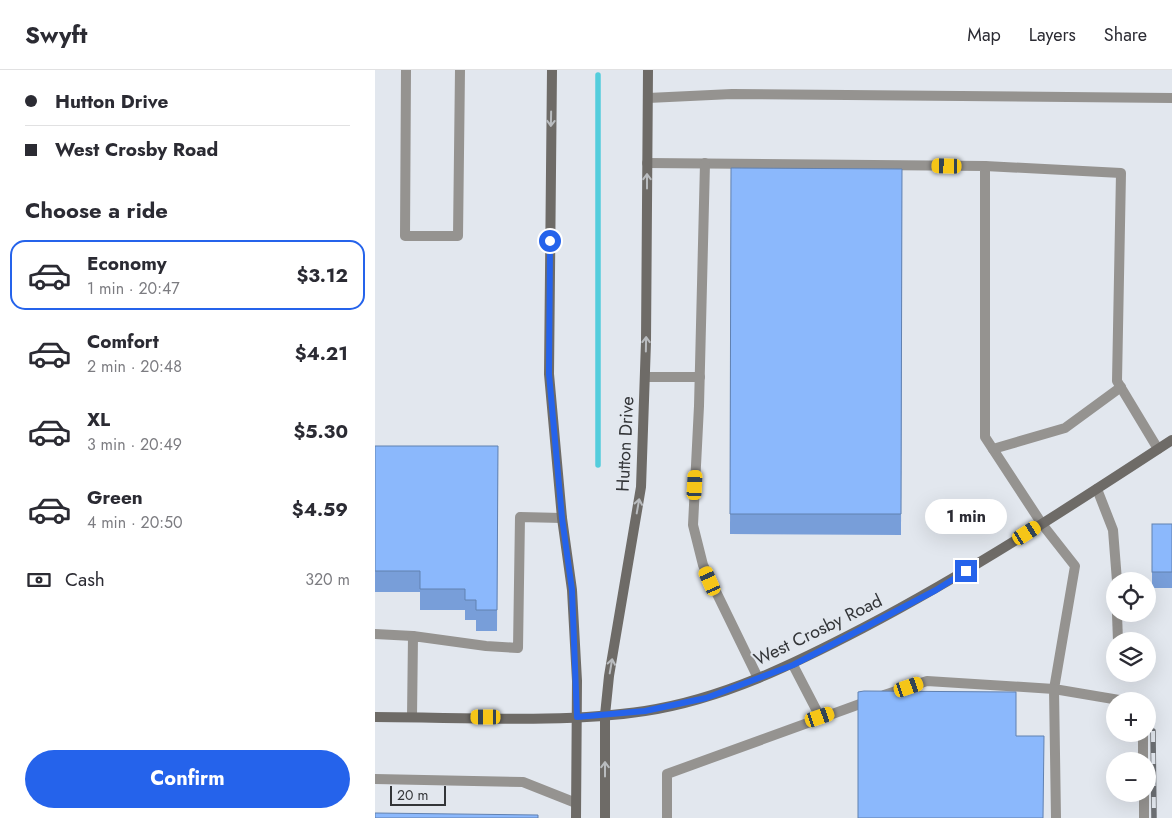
<!DOCTYPE html>
<meta charset="utf-8">
<style>
body{margin:0;font-family:Jost,sans-serif;background:#f2f2f3;color:#2b2b33;height:100vh;display:flex;flex-direction:column;font-size:19px;white-space:nowrap}
*{box-sizing:border-box;margin:0}
p{font-size:16px;color:#7c7c81}
.icon{flex:none;width:28px;height:28px;fill:none;stroke:currentColor;stroke-width:2;stroke-linecap:round;stroke-linejoin:round}
.map{position:relative;flex:1;overflow:hidden}
.details{display:flex;flex-direction:column;background:#fff;width:375px}
.details>*{flex:none}
.top-card{display:grid;align-content:center;height:110px;padding:0 25px;background:#fff}
.controls{position:absolute;left:731px;top:502px;display:grid;gap:10px}
.controls a{display:grid;place-items:center;width:50px;height:50px;border-radius:50%;background:#fff;box-shadow:0 5px 20px #0002;font-size:25px}
.scale{position:absolute;left:15px;bottom:12px;width:56px;box-sizing:border-box;padding-left:5px;border:2px solid #333538;border-top:0;font-size:14px;line-height:18px;white-space:nowrap;color:#333538;-webkit-text-stroke:4px #e2e7ee;paint-order:stroke}
.end{position:absolute;width:22px;height:22px;margin:-11px;border:6px solid #2563eb;background:#fff;box-shadow:0 0 0 2px #fff}
.from{border-radius:50%}
.bubble{position:absolute;height:35px;border-radius:18px;background:#fff;box-shadow:0 5px 20px #0002;font-size:16px;font-weight:700;line-height:35px;text-align:center}
.car{position:absolute;width:15px;height:30px;margin:-15px -8px;border-radius:6px;box-shadow:0 0 4px 1px #0007;background:linear-gradient(#f5c518 24%,#345 0 40%,#f5c518 0 76%,#345 0 86%,#f5c518 0)}
.top-card b{display:flex;align-items:center;gap:18px;height:48px;font-size:19px}
.top-card b+b{border-top:1px solid #e1e1e2}
.top-card i{width:12px;height:12px;background:#2b2b33}
ul{padding:0;list-style:none}
li{display:flex;align-items:center;gap:15px;height:70px;margin:0 10px 8px;padding:0 15px;border:2px solid transparent;border-radius:15px}
li div{flex:1}
li b{display:block;font-size:19px}
li em{font-style:normal;font-weight:700}
li.selected{border-color:#2563eb}
li>.icon{width:45px;height:45px;stroke-width:1.5}
h2{padding:0 25px;font-size:22px;line-height:60px}
.pay{display:flex;align-items:center;gap:12px;height:55px;padding:0 25px;font-size:19px}
.pay p{margin-inline-start:auto}
.button{display:flex;gap:10px;margin-top:auto;padding:10px 25px}
.button a{flex:1;height:58px;border-radius:30px;background:#2563eb;color:#fff;font-size:20px;font-weight:700;line-height:58px;text-align:center}
header{display:flex;align-items:center;gap:30px;box-sizing:border-box;height:70px;padding:0 25px;background:#fff;border-bottom:1px solid #e1e1e2}
header strong{font-size:24px}
nav{display:flex;gap:28px;margin-inline-start:auto;font-size:18px}
main{display:flex;flex:1;min-height:0}
.map>svg:first-child{display:block}
.lines{fill:none;stroke-linecap:round;stroke-linejoin:round}
.stream{stroke:#53cddc;stroke-width:5.5}
.lane{stroke:#959390;stroke-width:10}
.secondary{stroke:#6e6b67;stroke-width:10}
.rail-casing{stroke:#6c6f73;stroke-width:5.5}
.rail{stroke:#e2e7ee;stroke-width:4;stroke-dasharray:11;stroke-linecap:butt}
.wall{fill:#789ed9}
.building{fill:#8bb8fc;stroke:#6181b0}
.oneway{stroke:#b9bcbf}
.route{stroke:#2563eb;stroke-width:6}
.labels{text-anchor:middle;stroke-width:4;stroke-linejoin:round;paint-order:stroke}
.street-label{font-size:18px;fill:#333538;stroke:#e2e7ee}
</style>
<header>
<strong>Swyft</strong>
<nav><a>Map</a><a>Layers</a><a>Share</a></nav>
</header>
<main>
<section class="details">
<div class="top-card">
<b><i class="from"></i>Hutton Drive</b>
<b><i></i>West Crosby Road</b>
</div>
<h2>Choose a ride</h2>
<ul>
<li class="selected"><svg class="icon" aria-label="car" viewBox="0 0 24 24"><path d="M5 17H2v-5l4-1 3-4h7l3 4 3 1v5h-3M9 17h6M6 11h13"/><circle cx="7" cy="17" r="2"/><circle cx="17" cy="17" r="2"/></svg><div><b>Economy</b><p>1 min · 20:47</p></div><em>$3.12</em></li>
<li><svg class="icon" aria-label="car" viewBox="0 0 24 24"><path d="M5 17H2v-5l4-1 3-4h7l3 4 3 1v5h-3M9 17h6M6 11h13"/><circle cx="7" cy="17" r="2"/><circle cx="17" cy="17" r="2"/></svg><div><b>Comfort</b><p>2 min · 20:48</p></div><em>$4.21</em></li>
<li><svg class="icon" aria-label="car" viewBox="0 0 24 24"><path d="M5 17H2v-5l4-1 3-4h7l3 4 3 1v5h-3M9 17h6M6 11h13"/><circle cx="7" cy="17" r="2"/><circle cx="17" cy="17" r="2"/></svg><div><b>XL</b><p>3 min · 20:49</p></div><em>$5.30</em></li>
<li><svg class="icon" aria-label="car" viewBox="0 0 24 24"><path d="M5 17H2v-5l4-1 3-4h7l3 4 3 1v5h-3M9 17h6M6 11h13"/><circle cx="7" cy="17" r="2"/><circle cx="17" cy="17" r="2"/></svg><div><b>Green</b><p>4 min · 20:50</p></div><em>$4.59</em></li>
</ul>
<div class="pay"><svg class="icon" aria-label="cash" viewBox="0 0 24 24"><path d="M3 7h18v10H3z"/><circle cx="12" cy="12" r="2"/></svg>Cash<p>320 m</p></div>
<div class="button"><a>Confirm</a></div>
</section>
<div class="map">
<svg width="797" height="748" viewBox="0 0 797 748">
<rect width="100%" height="100%" fill="#e2e7ee"/>
<g class="lines">
<polyline class="stream" points="223,5 223,395"/>
<g class="lane">
<polyline points="31,0 30,166 83,166 85,0"/>
<polyline points="273,28 357,24 797,28"/>
<polyline points="272,93 610,96 610,367 667,454 700,496 679,619 750,631"/>
<polyline points="330,93 324,336 318,455 328,495 383,608"/>
<polyline points="610,96 746,103 742,311 783,379"/>
<polyline points="270,307 325,307"/>
<polyline points="618,379 690,358 746,317"/>
<polyline points="722,419 738,460 742,511"/>
<polyline points="742,544 743,571"/>
<polyline points="0,564 38,566"/>
<polyline points="418,595 445,647"/>
<polyline points="509,625 552,611 679,619 681,748"/>
<polyline points="37,647 38,566 111,576 143,578 145,447 187,448"/>
<polyline points="768,664 768,691"/>
<polyline points="0,709 148,712 201,733"/>
<polyline points="769,724 769,748"/>
<polyline points="292,748 292,704 496,630"/>
</g>
<g class="secondary">
<polyline points="177,0 174,304 187,448 197,520 202,611 201,748"/>
<path d="M0,647C87,647 185,654 270,641C348,629 419,594 488,558C595,502 696,436 797,370"/>
<polyline points="230,748 230,645 234,606 266,417 271,272 273,0"/>
</g>
<g class="rail-casing">
<polyline id="rail" points="778,661 779,748"/>
</g>
<use href="#rail" class="rail"/>
</g>
<g class="wall">
<polygon points="356,98 527,99 526,465 355,464"/>
<polygon points="0,376 123,376 122,561 101,561 101,550 90,550 90,540 45,540 45,522 0,522"/>
<rect x="777" y="454" width="20" height="64"/>
</g>
<g class="building">
<polygon points="356,98 527,99 526,444 355,444"/>
<polygon points="0,376 123,376 122,540 101,540 101,530 90,530 90,519 45,519 45,501 0,501"/>
<rect x="777" y="454" width="20" height="48"/>
<polygon points="489,621 641,622 641,666 669,666 668,748 483,748 483,622"/>
<polygon points="0,743 163,745 163,748 0,748"/>
</g>
<defs><path id="oneway-shaft" d="M-6 0H5M1.5-3L5.5 0L1.5 3" fill="none" stroke-width="1.6" stroke-linecap="round" stroke-linejoin="round" transform="scale(1.25)"/></defs>
<g class="oneway">
<use href="#oneway-shaft" transform="translate(176 49) rotate(91)"/>
<use href="#oneway-shaft" transform="translate(272 111) rotate(-90)"/>
<use href="#oneway-shaft" transform="translate(271 274) rotate(-89)"/>
<use href="#oneway-shaft" transform="translate(263 436) rotate(-80)"/>
<use href="#oneway-shaft" transform="translate(236 596) rotate(-80)"/>
<use href="#oneway-shaft" transform="translate(230 699) rotate(-90)"/>
</g>
<g class="lines">
<polyline class="route" points="175,171 174,304 187,448 197,520 202,647 270,641 331,628 418,595 561,520 591,501"/>
</g>
<g class="labels">
<g class="street-label">
<text transform="translate(250 374) rotate(-87)" y="6">Hutton Drive</text>
<text transform="translate(443 560) rotate(-26)" y="6">West Crosby Road</text>
</g>
</g>
</svg>
<div class="controls">
<a><svg class="icon" aria-label="locate" viewBox="0 0 24 24"><circle cx="12" cy="12" r="6"/><path d="M12 2v4M12 18v4M2 12h4M18 12h4"/></svg></a>
<a><svg class="icon" aria-label="layers" viewBox="0 0 24 24"><path d="M12 4l9 5-9 5-9-5zM3 14l9 5 9-5"/></svg></a>
<a>+</a>
<a>−</a>
</div>
<div class="scale">20 m</div>
<i class="end from" style="left:175px;top:171px"></i>
<i class="end" style="left:591px;top:501px"></i>
<div class="bubble" style="left:550px;top:429px;width:82px">1 min</div>
<i class="car" style="left:572px;top:96px;rotate:271deg"></i>
<i class="car" style="left:320px;top:415px;rotate:3deg"></i>
<i class="car" style="left:652px;top:463px;rotate:58deg"></i>
<i class="car" style="left:335px;top:511px;rotate:336deg"></i>
<i class="car" style="left:534px;top:617px;rotate:71deg"></i>
<i class="car" style="left:111px;top:647px;rotate:270deg"></i>
<i class="car" style="left:445px;top:647px;rotate:71deg"></i>
</div>
</main>
